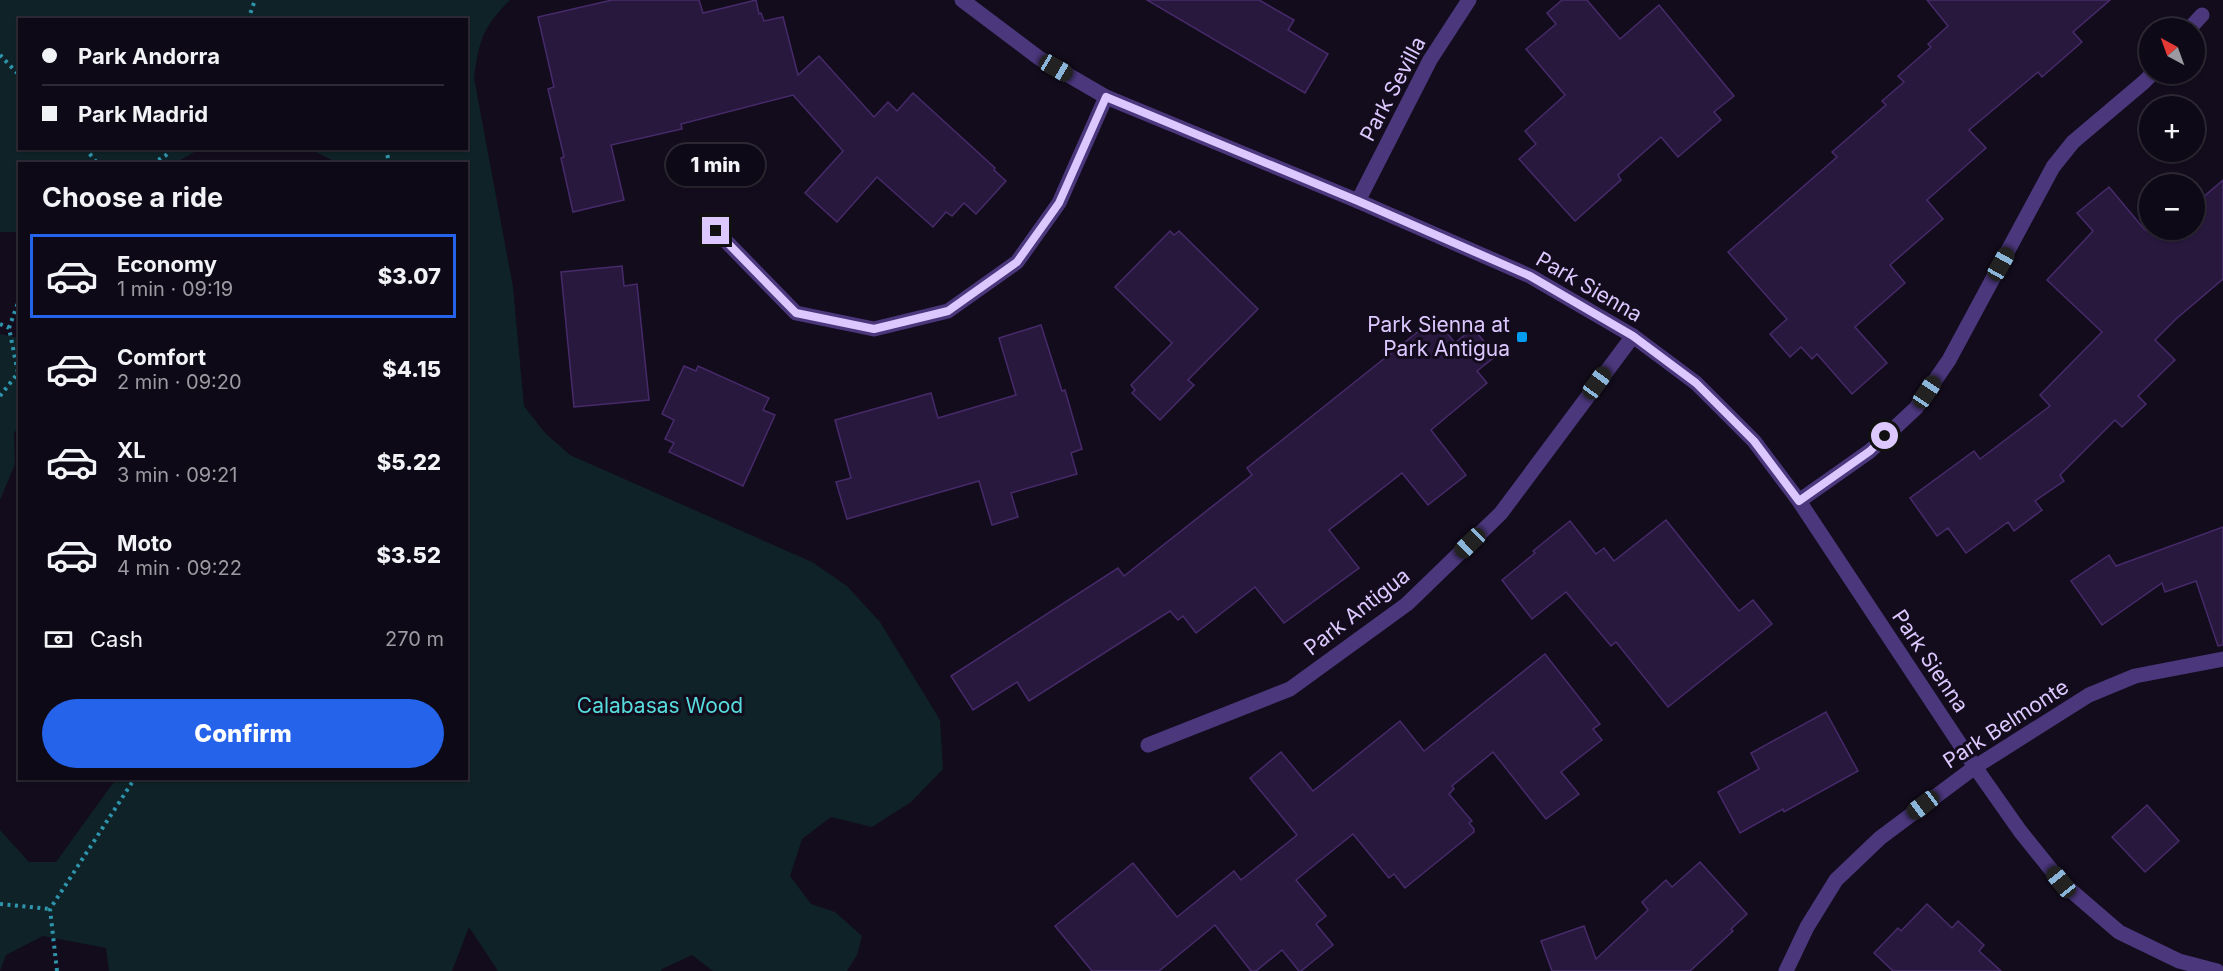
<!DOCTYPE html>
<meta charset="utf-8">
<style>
body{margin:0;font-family:Inter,sans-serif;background:#17121f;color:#f1f3f6;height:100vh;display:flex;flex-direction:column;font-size:22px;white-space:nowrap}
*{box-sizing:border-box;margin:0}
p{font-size:20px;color:#9b9aa1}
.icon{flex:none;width:33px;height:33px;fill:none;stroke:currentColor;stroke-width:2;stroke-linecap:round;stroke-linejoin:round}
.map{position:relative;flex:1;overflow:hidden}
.panel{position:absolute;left:18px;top:162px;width:450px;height:618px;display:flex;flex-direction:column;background:#0e0916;border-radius:0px;box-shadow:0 2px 4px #0004,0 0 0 2px #2e2a35}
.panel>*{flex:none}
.guide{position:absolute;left:18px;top:18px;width:450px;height:132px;border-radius:0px;box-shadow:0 2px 4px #0004,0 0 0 2px #2e2a35;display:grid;align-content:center;height:132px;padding:0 24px;background:#0e0916}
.needle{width:39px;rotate:319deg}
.fabs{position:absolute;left:2139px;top:18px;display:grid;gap:12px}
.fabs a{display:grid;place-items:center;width:66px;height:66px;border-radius:50%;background:#0e0916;box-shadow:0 2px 4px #0004,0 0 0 2px #2e2a35;font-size:30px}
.end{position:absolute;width:27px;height:27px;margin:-14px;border:8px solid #dcc8ff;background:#111;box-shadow:0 0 0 3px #111}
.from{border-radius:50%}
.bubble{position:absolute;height:42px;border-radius:21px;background:#0e0916;box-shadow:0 2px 4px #0004,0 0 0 2px #2e2a35;font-size:20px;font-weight:800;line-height:42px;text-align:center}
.car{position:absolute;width:18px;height:36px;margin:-18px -9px;border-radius:8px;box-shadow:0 0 4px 2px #0007;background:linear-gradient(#222 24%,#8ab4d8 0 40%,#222 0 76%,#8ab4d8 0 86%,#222 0)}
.guide b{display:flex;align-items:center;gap:21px;height:57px;font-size:22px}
.guide b+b{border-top:2px solid #2e2a35}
.guide i{width:15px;height:15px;background:#f1f3f6}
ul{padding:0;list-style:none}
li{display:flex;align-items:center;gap:18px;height:84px;margin:0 12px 9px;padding:0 12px;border:3px solid transparent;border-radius:0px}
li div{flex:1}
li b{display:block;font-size:22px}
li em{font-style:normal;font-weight:800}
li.current{border-color:#2563eb}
li>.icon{width:54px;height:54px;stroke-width:1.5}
h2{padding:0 24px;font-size:27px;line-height:72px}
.pay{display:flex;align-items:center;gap:15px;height:66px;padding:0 24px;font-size:22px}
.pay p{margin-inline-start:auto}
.button{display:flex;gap:12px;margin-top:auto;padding:12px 24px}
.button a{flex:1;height:69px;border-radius:36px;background:#2563eb;color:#fff;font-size:24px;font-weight:800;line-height:69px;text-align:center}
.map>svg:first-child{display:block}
.green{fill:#0f2227}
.building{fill:#29183e;stroke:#472a6a;stroke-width:1.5}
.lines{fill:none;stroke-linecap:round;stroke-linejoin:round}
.path{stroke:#2e95ad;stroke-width:4;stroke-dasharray:3 4.5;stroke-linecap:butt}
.minor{stroke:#4b377c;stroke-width:15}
.route{stroke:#dcc8ff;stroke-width:8}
.poi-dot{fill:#029cf1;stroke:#130c1d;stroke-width:2}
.labels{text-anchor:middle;stroke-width:6;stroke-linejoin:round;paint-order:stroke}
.street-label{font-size:21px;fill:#dcc8ff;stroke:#130c1d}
.poi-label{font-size:21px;fill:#dcc8ff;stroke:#130c1d;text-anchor:end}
.park-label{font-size:21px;fill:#56dcdd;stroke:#130c1d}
</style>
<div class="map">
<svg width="2223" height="971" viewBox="0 0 2223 971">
<rect width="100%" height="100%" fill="#130c1d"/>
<g class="green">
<path d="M0,0H510C483,27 479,40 474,78L513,287L524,406L545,433L570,455L812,562L847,586L880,622L940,720L943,769L911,802L872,827L831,817L802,839L790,876L811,904L835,912L862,936L857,955L847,971H713L692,955L662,969L661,971H498L469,927L452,971H109L106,948L43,936L6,955L0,971V830L29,862H56L116,779L466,778V164L338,163L310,149L466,148V20H20V148L204,149L198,150L175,163L20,164L19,232H0Z"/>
<polygon points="0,334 20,338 20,425 14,433 15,464 0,500"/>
</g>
<g class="building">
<polygon points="612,0 699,0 703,13 756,0 759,14 761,13 764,21 783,17 798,75 819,56 874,117 888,102 897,111 913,93 995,168 994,170 1006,181 976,214 964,203 952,216 946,212 933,227 877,177 837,222 805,193 843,151 793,95 681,124 682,129 611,145 624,200 573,212 561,158 564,157 548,89 554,87 538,17"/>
<polygon points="1147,0 1259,0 1294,20 1288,30 1328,54 1305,93"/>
<polygon points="1562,0 1587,0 1620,39 1659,5 1734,96 1714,112 1721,120 1678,157 1661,137 1618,175 1621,180 1575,221 1519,159 1536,144 1525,131 1565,95 1526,49 1556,24 1547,13"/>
<polygon points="1927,0 2110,0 2073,32 2082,42 2042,77 2038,72 1969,130 1986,148 1927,200 1943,219 1890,265 1905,283 1855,327 1887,363 1852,394 1817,354 1812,359 1801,347 1790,357 1770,334 1787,319 1728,252 1837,157 1832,152 1886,105 1882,101 1904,82 1898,76 1931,47 1928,44 1948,26"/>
<polygon points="2223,180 2223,279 2176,319 2155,340 2175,360 2138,396 2146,404 2122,427 2115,420 2060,475 2064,481 2035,501 2042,510 2014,531 2008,522 1966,553 1948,528 1937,536 1910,498 1974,451 1980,459 2050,406 2040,395 2102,332 2047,280 2093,231 2077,213 2109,187 2145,230 2194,230 2194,205"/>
<polygon points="1170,231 1174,235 1179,231 1258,309 1188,380 1194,385 1160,420 1132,393 1135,390 1131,385 1172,343 1115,287"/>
<polygon points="622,266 624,286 637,284 649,400 574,407 561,272"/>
<polygon points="1435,318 1455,343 1473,328 1496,356 1477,371 1487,383 1431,430 1466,475 1428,505 1402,473 1329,530 1359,568 1284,623 1255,587 1196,633 1183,616 1178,620 1170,611 1029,701 1017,682 973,710 951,676 1118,568 1124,576 1252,475 1247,468"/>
<polygon points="1041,325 1062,391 1065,390 1082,449 1071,453 1077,474 1011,493 1018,517 992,525 979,481 847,519 836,482 851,478 835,420 931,393 938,418 1016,395 999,338"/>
<polygon points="684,366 696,371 698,366 769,398 763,410 775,415 743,486 669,452 674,443 665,439 674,420 662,414"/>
<polygon points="1666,520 1739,611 1753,600 1772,624 1668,707 1616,642 1611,646 1566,592 1532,619 1502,580 1535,553 1533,551 1570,521 1596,554 1604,548 1614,561"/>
<polygon points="2223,527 2223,645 2218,646 2196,581 2165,592 2162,583 2102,625 2071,581 2109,555 2116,566"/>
<polygon points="1545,654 1600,724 1593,729 1602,740 1561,772 1579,794 1546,819 1493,752 1452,786 1454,789 1449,794 1472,821 1469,823 1474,829 1474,832 1405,888 1394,874 1389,878 1353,834 1296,880 1326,916 1316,924 1333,945 1301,971 1299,971 1282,950 1256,971 1251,971 1215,925 1159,971 1092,971 1055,926 1133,863 1177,917 1234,871 1241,880 1297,835 1250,778 1281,752 1313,791 1400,721 1424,751"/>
<polygon points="1826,712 1858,771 1784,812 1783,809 1740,833 1718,792 1759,769 1751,753"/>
<polygon points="2147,805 2179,841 2145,872 2112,837"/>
<polygon points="1700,862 1747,914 1731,929 1733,931 1690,971 1552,971 1541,941 1584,926 1596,959 1648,910 1642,902 1666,880 1672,887"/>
<polygon points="1927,904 1952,928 1958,921 1984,945 1979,951 2001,971 1893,971 1874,953 1898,928 1901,931"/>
</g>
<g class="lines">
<g class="path">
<polyline points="248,20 255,0"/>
<polyline points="0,55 20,76"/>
<polyline points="85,148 98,164"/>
<polyline points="385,148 390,164"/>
<polyline points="152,164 165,156 173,148"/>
<polyline points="0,324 9,328"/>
<polyline points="0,396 18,373 9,328 20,297"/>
<polyline points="0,904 50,909"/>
<polyline points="57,971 50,909 135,778"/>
</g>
<g class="minor">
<polyline points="962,0 1039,58 1106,97 1358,201 1530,276 1633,336 1696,383 1754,441 1799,501 1975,767 2020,831 2061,882 2119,932 2179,961 2217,971"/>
<polyline points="2190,28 2202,15"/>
<polyline points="1358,201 1430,60 1469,0"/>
<polyline points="716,231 796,313 874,329 948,311 1017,262 1059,203 1106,97"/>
<polyline points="1799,501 1870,451 1916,408 1949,360 2053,167 2073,142 2144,82 2152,74"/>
<polyline points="1148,745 1290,689 1407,604 1501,513 1633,336"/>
<polyline points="1786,971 1807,927 1836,880 1880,838 1975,767 2089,695 2135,676 2223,659"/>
</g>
</g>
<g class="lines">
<polyline class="route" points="716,231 796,313 874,329 948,311 1017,262 1059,203 1106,97 1358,201 1530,276 1633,336 1696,383 1754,441 1799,501 1870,451 1885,436"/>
</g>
<rect class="poi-dot" x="1516" y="331" width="12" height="12" rx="3"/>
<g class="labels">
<g class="street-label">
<text transform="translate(1393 89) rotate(-62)" y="7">Park Sevilla</text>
<text transform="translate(1589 287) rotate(30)" y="7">Park Sienna</text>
<text transform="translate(1357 612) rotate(-38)" y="7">Park Antigua</text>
<text transform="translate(1930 661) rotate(56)" y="7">Park Sienna</text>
<text transform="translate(2006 724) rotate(-33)" y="7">Park Belmonte</text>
</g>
<g class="poi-label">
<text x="1510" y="332">Park Sienna at<tspan x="1510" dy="24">Park Antigua</tspan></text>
</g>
<g class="park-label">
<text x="660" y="713">Calabasas Wood</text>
</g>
</g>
</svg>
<div class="fabs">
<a><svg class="needle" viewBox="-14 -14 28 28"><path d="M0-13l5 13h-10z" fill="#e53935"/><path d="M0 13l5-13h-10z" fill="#9b9aa1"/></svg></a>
<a>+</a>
<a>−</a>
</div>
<i class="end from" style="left:1885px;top:436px"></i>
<i class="end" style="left:716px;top:231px"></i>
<div class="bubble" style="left:666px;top:144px;width:99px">1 min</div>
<i class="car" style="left:1056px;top:68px;rotate:120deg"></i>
<i class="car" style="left:2001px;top:264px;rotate:29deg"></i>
<i class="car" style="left:1597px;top:383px;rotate:36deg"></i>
<i class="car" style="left:1927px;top:392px;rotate:34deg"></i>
<i class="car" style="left:1470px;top:543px;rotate:226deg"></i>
<i class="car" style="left:1923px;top:805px;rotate:233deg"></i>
<i class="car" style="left:2061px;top:882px;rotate:321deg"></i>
<div class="guide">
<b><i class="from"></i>Park Andorra</b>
<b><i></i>Park Madrid</b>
</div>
<section class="panel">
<h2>Choose a ride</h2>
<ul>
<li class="current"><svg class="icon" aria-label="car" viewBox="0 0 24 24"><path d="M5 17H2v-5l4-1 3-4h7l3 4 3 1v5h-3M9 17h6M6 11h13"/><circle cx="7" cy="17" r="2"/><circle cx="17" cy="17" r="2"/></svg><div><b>Economy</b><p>1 min · 09:19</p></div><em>$3.07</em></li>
<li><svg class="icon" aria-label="car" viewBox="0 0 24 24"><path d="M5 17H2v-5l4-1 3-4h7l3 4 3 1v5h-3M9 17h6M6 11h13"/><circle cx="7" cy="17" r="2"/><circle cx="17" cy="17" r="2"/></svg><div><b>Comfort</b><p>2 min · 09:20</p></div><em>$4.15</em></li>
<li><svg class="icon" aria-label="car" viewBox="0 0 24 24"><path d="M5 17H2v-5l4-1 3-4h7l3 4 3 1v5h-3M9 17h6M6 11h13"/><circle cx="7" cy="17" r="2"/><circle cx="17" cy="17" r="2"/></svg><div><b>XL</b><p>3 min · 09:21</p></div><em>$5.22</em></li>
<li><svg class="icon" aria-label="car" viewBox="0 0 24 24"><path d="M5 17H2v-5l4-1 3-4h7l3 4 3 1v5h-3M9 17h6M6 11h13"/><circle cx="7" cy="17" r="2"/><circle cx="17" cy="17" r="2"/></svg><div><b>Moto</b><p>4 min · 09:22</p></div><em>$3.52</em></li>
</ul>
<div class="pay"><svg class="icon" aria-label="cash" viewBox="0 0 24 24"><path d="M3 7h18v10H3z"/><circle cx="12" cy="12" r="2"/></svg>Cash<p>270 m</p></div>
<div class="button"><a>Confirm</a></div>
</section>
</div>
